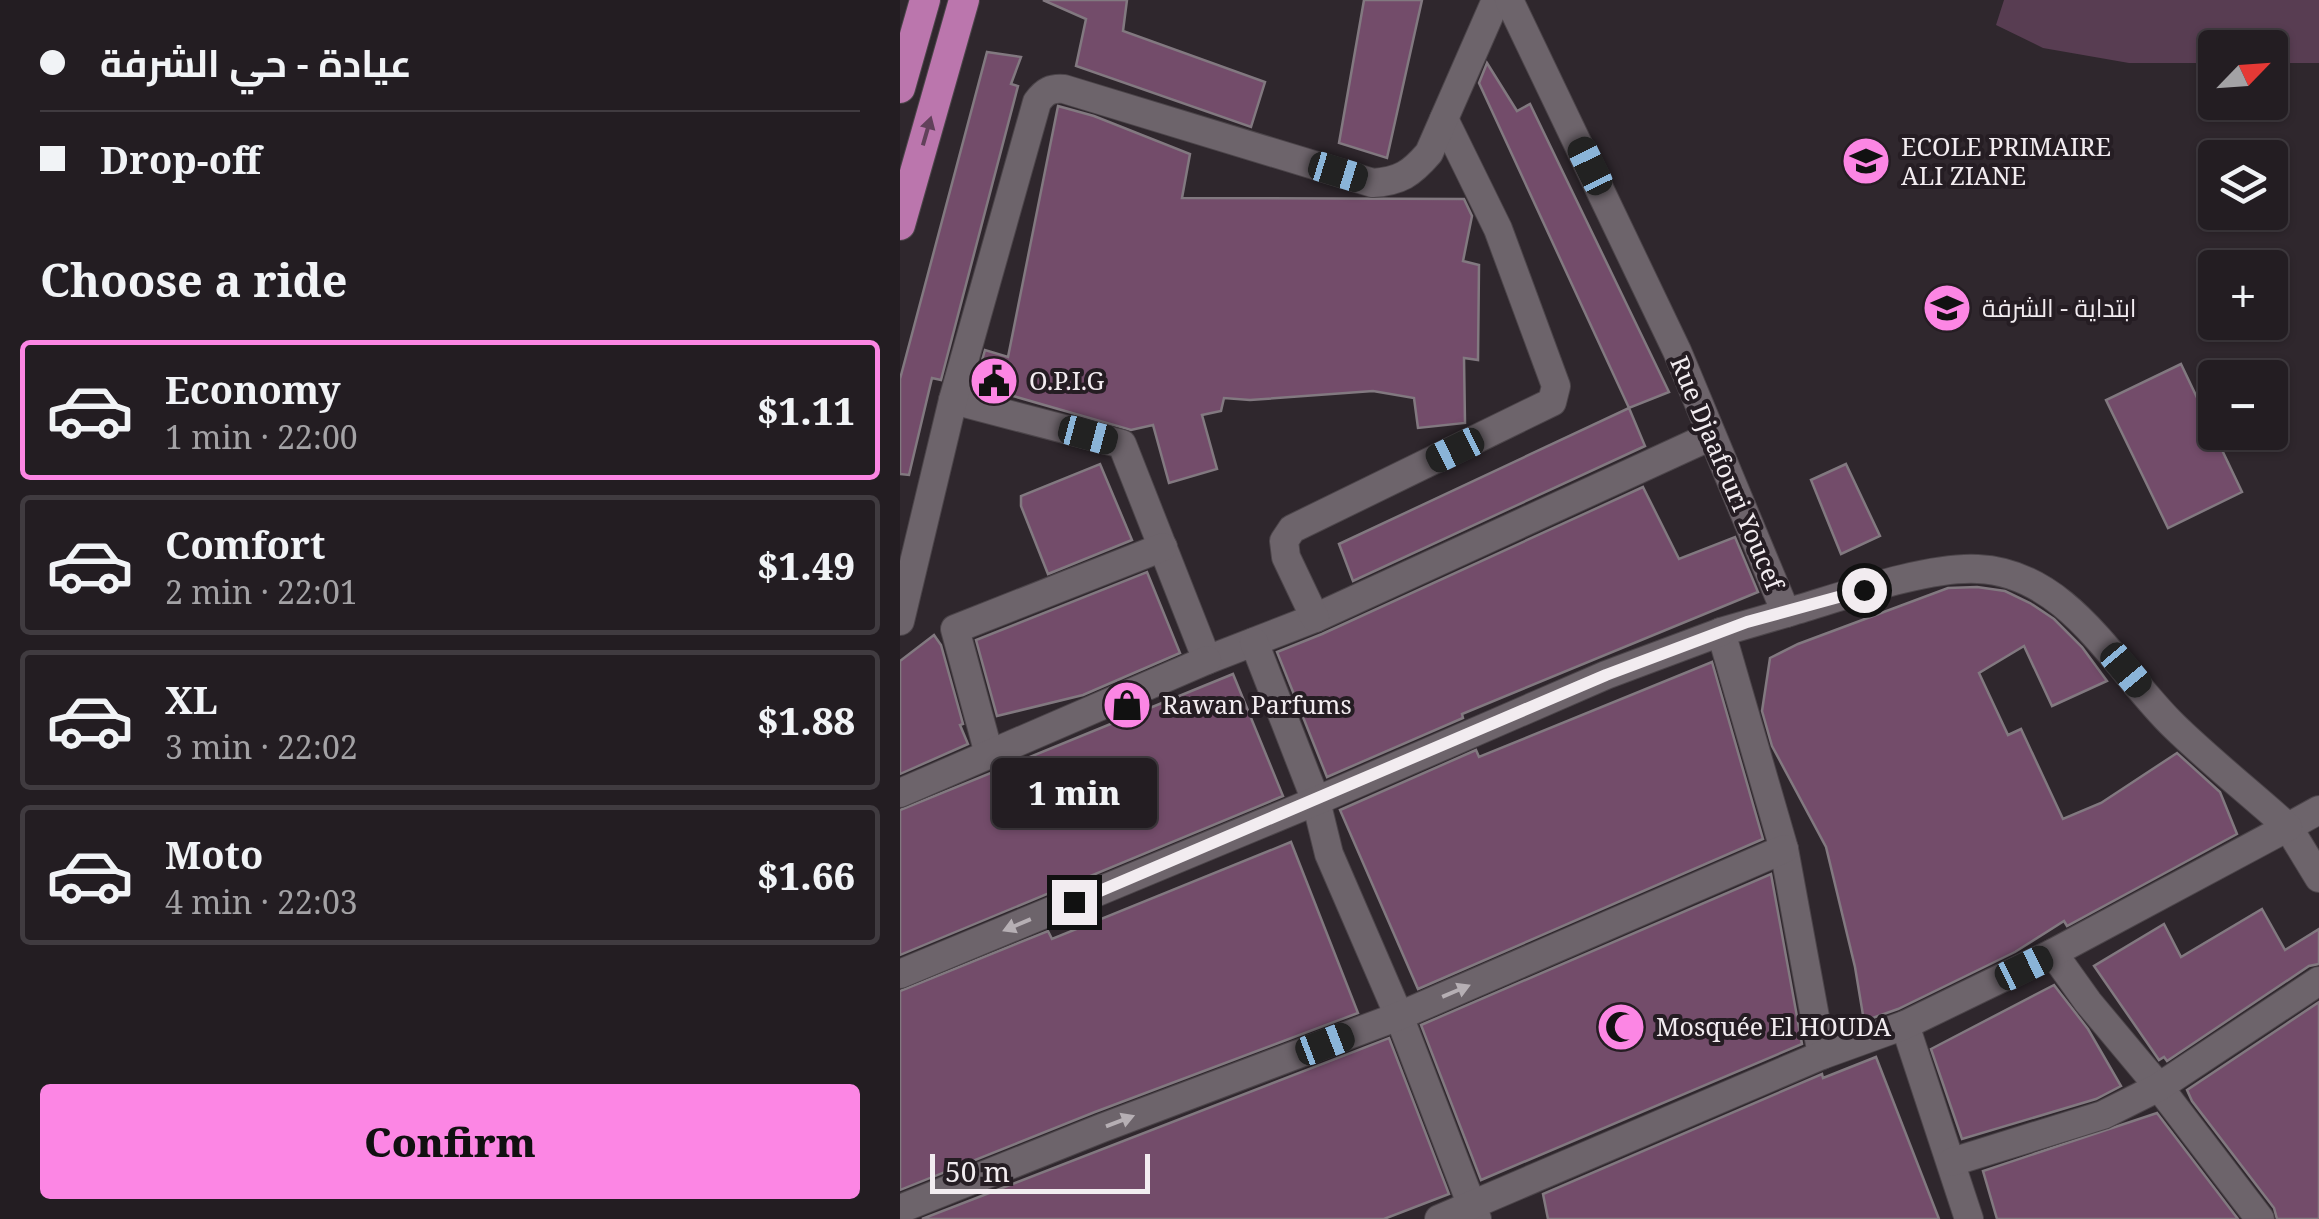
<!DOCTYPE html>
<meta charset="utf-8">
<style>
body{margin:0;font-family:"Noto Serif",Cairo,serif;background:#2f2a2f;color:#f1f3f6;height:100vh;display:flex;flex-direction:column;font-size:38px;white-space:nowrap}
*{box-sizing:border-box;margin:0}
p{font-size:32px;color:#a3a2a5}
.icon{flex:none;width:55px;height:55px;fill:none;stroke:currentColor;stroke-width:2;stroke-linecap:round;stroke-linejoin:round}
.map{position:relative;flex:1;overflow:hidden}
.details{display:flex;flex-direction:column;background:#231d22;width:900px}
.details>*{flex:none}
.hud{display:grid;align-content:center;height:220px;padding:0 40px;background:#231d22}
.needle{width:65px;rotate:65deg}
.controls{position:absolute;left:1298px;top:30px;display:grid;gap:20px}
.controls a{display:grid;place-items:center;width:90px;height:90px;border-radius:10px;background:#231d22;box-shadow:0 2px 8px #0004,0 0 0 2px #403b40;font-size:50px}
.scale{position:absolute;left:30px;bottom:25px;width:220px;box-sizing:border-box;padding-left:10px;border:5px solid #f2ecf0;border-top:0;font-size:28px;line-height:35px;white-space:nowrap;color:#f2ecf0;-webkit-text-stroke:8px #251d23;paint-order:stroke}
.end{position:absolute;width:45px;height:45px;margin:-22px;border:12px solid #f2ecf0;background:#111;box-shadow:0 0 0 5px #111}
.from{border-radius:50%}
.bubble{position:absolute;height:70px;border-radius:10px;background:#231d22;box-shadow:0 2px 8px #0004,0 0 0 2px #403b40;font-size:32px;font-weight:800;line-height:70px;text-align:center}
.car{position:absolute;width:30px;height:60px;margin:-30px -15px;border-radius:12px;box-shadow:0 0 8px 2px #0007;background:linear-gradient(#222 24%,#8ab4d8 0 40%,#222 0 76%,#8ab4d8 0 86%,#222 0)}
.hud b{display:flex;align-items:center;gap:35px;height:95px;font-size:38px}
.hud b+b{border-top:2px solid #403b40}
.hud i{width:25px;height:25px;background:#f1f3f6}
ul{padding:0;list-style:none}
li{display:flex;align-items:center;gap:30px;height:140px;margin:0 20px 15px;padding:0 20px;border:5px solid #403b40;border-radius:10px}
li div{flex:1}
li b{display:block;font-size:38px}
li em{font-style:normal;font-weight:800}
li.selected{border-color:#fc86e4}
li>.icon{width:90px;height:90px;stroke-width:1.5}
h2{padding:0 40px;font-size:45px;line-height:120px}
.button{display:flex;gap:20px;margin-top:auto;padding:20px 40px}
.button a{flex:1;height:115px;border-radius:10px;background:#fc86e4;color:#111;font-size:40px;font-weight:800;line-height:115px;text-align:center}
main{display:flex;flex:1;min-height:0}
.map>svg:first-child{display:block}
.green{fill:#583d52}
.building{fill:#734c6a;stroke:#827980;stroke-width:2.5}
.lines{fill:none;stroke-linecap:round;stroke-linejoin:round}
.minor-casing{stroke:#4c454a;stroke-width:30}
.major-casing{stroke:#4c454a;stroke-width:32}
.minor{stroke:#6d646b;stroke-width:28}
.major{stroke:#bb76ad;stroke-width:30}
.oneway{fill:#61415a}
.oneway2{fill:#b6afb4}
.route{stroke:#f2ecf0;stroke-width:12}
.labels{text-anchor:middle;stroke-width:8;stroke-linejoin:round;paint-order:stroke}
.poi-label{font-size:25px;fill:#f2ecf0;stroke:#251d23;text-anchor:start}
.street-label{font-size:25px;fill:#f2ecf0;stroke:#251d23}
</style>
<main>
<section class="details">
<div class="hud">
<b><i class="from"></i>عيادة - حي الشرفة</b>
<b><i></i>Drop-off</b>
</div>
<h2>Choose a ride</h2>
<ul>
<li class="selected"><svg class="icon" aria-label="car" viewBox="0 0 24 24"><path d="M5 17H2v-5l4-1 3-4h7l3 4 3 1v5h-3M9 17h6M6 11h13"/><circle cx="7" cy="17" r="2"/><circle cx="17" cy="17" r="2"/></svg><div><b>Economy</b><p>1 min · 22:00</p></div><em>$1.11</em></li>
<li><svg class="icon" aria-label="car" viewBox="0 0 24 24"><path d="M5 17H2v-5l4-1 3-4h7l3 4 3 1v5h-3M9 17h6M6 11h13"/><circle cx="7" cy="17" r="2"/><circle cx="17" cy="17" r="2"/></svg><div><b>Comfort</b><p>2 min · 22:01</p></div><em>$1.49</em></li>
<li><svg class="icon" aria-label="car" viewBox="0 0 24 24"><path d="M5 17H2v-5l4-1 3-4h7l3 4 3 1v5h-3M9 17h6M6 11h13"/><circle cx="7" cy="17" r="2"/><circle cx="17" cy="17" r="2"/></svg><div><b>XL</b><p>3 min · 22:02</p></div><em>$1.88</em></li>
<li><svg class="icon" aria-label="car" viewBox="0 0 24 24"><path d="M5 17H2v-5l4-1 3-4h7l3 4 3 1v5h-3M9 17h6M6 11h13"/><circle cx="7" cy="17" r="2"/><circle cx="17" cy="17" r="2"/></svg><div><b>Moto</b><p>4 min · 22:03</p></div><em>$1.66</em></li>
</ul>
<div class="button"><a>Confirm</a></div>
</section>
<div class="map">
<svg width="1419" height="1219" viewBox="0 0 1419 1219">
<rect width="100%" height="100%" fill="#2f272d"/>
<polygon class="green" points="1104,0 1419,0 1419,63 1370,63 1370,48 1315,48 1315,63 1229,63 1143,48 1096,25"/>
<g class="building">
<polygon points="143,0 227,0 223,31 365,82 351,127 176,66 186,19"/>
<polygon points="464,0 522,0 487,158 439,143"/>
<polygon points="87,52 121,57 111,84 118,86 41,380 32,378 9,475 0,474 0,379"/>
<polygon points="587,63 617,111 630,104 769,392 729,408 579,83"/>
<polygon points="158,106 194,116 290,154 282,198 564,199 572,216 563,261 579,265 578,360 564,358 565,423 518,428 514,398 473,391 350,400 324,398 321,411 302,415 317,469 269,483 253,425 231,430 75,385 85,350 108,357"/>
<polygon points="1281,364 1342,492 1268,528 1206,400"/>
<polygon points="729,408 745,446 453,581 439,544"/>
<polygon points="200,464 232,540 148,574 121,506 121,496"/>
<polygon points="946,464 980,536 941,554 911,480"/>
<polygon points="743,487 779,559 835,537 858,592 562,714 563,718 427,777 377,652 422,634"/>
<polygon points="247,572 280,653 183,695 97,716 76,640"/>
<polygon points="1077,587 1105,591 1130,603 1154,619 1182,647 1207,681 1152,706 1124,646 1079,673 1108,735 1121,729 1163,819 1201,803 1277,753 1320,792 1337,834 1167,926 1164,921 1115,952 998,1009 964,1021 955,967 926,847 872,746 862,711 870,658 898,644 1048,588"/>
<polygon points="34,635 41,645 63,724 60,725 68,744 0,774 0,661"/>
<polygon points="812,662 863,839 518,989 440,810 576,750 579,757"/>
<polygon points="333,674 383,796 0,955 0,810"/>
<polygon points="391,842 458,1013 195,1112 0,1190 0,991 148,931 152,939"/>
<polygon points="871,874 902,1044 581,1180 521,1025"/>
<polygon points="1362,909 1385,950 1419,929 1419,964 1409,966 1267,1061 1264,1057 1259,1060 1194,966 1264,924 1281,957"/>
<polygon points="1154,985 1188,1029 1221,1086 1196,1099 1062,1139 1031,1049"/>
<polygon points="1419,1002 1419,1219 1377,1219 1374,1208 1292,1101 1287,1090"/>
<polygon points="489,1038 549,1194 484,1219 22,1219"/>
<polygon points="976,1057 1039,1219 648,1219 643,1194 922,1074 923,1078"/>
<polygon points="1257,1113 1338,1219 1097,1219 1083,1171"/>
</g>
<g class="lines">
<g class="minor-casing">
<g id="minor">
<polyline points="53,400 222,444 307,660 415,618 811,436"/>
<polyline points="886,613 821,632 884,849 922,1055"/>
<polyline points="415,618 386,557 384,541 392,529 652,402 656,386 598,229 544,119"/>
<path d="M0,621L53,400L137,102C145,91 151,88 164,89L473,183C500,181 511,174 529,153L596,0"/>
<polyline points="354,642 416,801 429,854 499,1016 577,1219"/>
<polyline points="89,754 55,629 263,547"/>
<polyline points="0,793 307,660"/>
<polyline points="1419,810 1388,827 1419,878"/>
<polyline points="1153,953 1188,1002 1259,1087 1360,1219"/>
<polyline points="0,974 416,801 706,675 821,632"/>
<polyline points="1005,1025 1069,1219"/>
<polyline points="1052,1162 1203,1115 1259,1087 1419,981"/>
<polyline points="0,1209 202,1128 499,1016 884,849"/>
<path d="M539,1219L922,1055L1005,1025L1153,953L1388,827C1350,793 1310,761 1274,726C1216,670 1169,573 1078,569C1026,566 938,598 886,613L777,351L609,0"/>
</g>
</g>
<g class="major-casing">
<g id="major">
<polyline points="0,88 25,0"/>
<polyline points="0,225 64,0"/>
</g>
</g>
<use href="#minor" class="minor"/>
<use href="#major" class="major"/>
</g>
<defs><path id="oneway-solid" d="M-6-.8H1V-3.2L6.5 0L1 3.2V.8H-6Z" transform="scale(2.5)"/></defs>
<use class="oneway" href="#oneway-solid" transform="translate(27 131) rotate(-74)"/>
<g class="oneway2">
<use href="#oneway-solid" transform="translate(117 925) rotate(157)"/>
<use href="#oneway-solid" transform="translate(556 991) rotate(-23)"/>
<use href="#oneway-solid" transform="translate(220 1121) rotate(-21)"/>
</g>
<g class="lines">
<polyline class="route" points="174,902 706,675 847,622 964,590"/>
</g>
<defs>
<g id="school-disc" transform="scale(2.5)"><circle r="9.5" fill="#fc86e4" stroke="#251d23"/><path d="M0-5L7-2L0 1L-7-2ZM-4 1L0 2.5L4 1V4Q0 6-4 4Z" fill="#111"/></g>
<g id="civic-disc" transform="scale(2.5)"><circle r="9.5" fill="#fc86e4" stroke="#251d23"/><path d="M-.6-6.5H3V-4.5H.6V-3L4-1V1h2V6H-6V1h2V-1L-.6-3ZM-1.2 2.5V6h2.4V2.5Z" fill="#111"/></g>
<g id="shop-disc" transform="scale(2.5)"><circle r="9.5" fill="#fc86e4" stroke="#251d23"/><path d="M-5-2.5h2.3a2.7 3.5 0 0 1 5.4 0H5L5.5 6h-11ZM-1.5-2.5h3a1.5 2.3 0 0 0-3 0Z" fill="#111"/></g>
<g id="mosque-disc" transform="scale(2.5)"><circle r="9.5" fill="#fc86e4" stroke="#251d23"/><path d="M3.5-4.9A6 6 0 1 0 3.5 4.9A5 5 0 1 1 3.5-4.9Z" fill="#111"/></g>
</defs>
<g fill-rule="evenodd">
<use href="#school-disc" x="966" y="161"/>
<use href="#school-disc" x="1047" y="308"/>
<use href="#civic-disc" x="94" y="381"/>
<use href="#shop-disc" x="227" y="705"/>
<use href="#mosque-disc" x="721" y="1027"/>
</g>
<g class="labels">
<g class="poi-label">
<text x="1001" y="156">ECOLE PRIMAIRE<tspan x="1001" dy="29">ALI ZIANE</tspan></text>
<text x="1082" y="317">ابتداية - الشرفة</text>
<text x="129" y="390">O.P.I.G</text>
<text x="262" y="714">Rawan Parfums</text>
<text x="756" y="1036">Mosquée El HOUDA</text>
</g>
<g class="street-label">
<text transform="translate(827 473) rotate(67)" y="9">Rue Djaafouri Youcef</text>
</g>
</g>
</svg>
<div class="controls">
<a><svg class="needle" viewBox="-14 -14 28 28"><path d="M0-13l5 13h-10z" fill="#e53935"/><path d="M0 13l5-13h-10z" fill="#a3a2a5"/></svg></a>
<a><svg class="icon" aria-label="layers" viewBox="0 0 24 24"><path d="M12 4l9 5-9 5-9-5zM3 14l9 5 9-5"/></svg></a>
<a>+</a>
<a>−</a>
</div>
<div class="scale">50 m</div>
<i class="end from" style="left:964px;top:590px"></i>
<i class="end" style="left:174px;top:902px"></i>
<div class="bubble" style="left:92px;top:758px;width:165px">1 min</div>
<i class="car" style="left:690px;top:166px;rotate:334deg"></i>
<i class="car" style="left:438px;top:172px;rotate:107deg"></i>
<i class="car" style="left:188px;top:435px;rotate:105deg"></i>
<i class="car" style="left:555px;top:450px;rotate:244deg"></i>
<i class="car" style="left:1226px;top:670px;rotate:140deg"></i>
<i class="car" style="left:1124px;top:968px;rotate:64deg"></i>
<i class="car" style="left:425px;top:1044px;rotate:69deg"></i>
</div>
</main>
